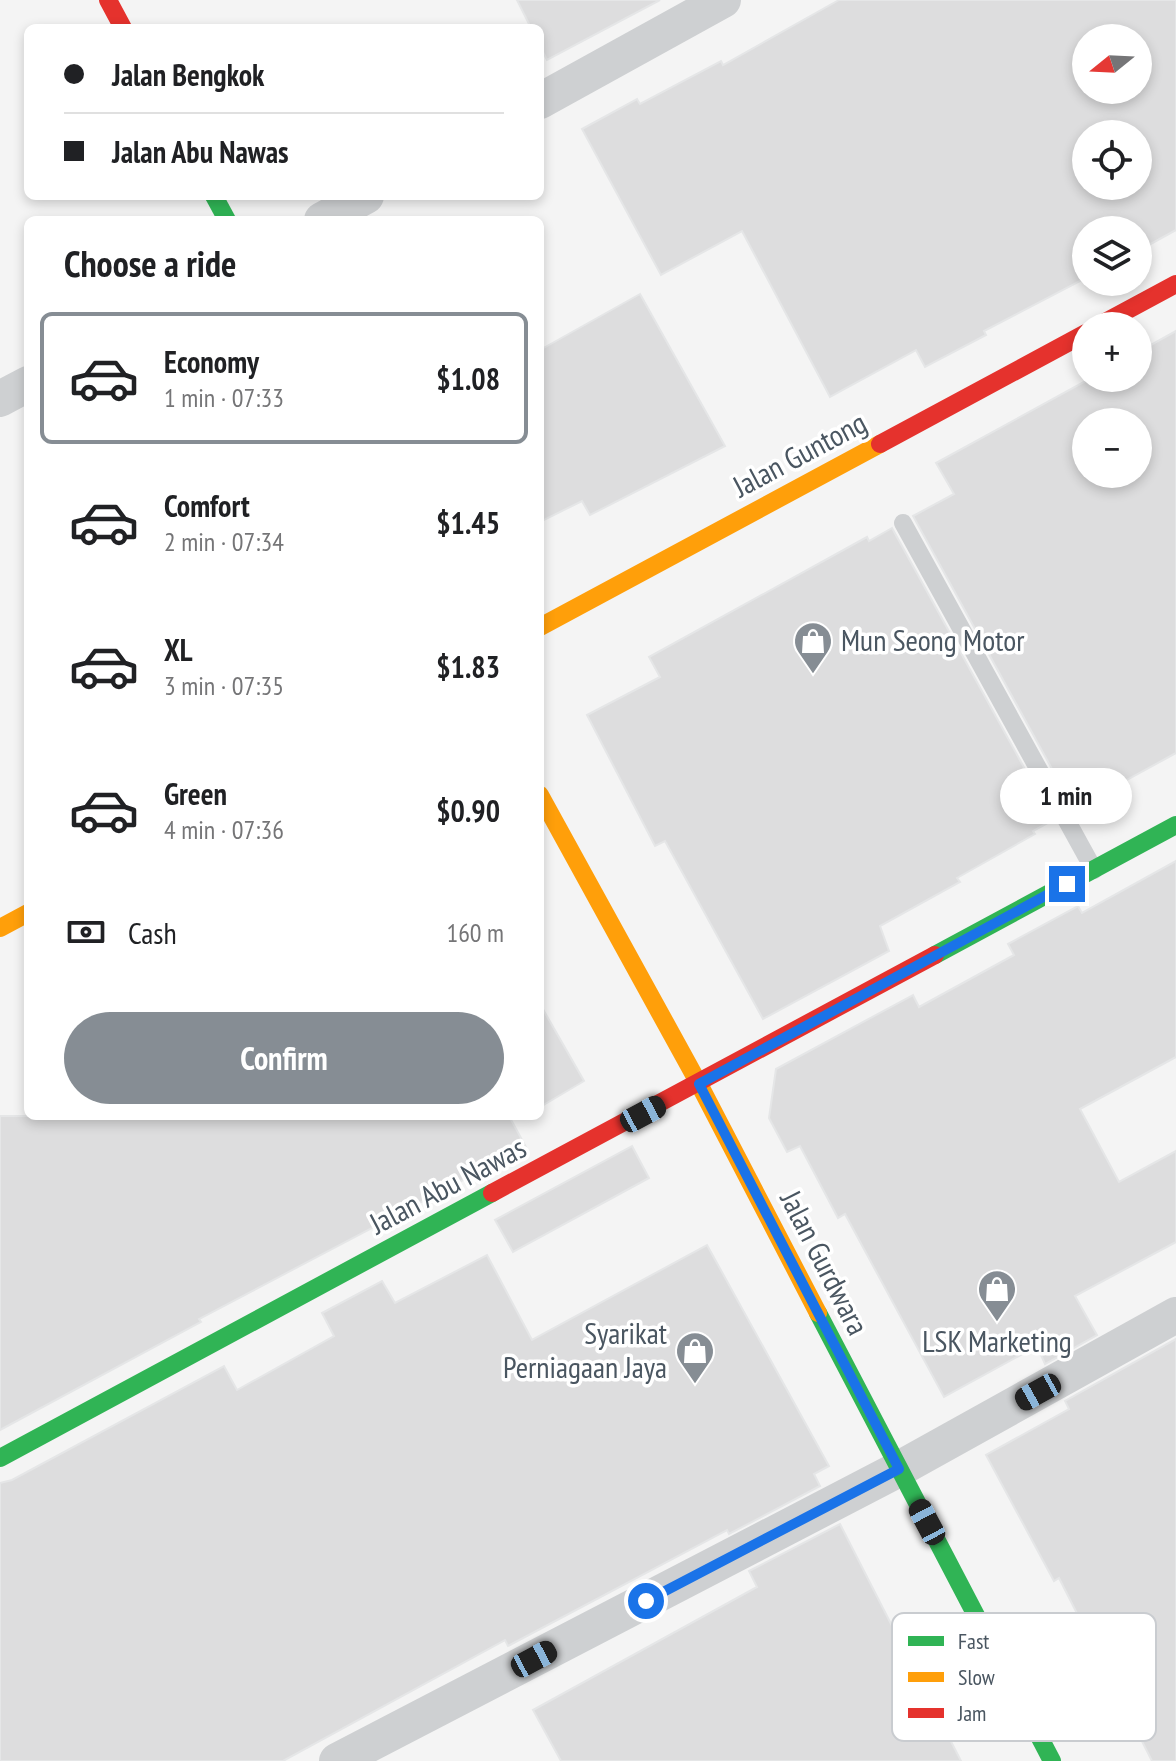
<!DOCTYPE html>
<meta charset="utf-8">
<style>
body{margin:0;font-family:"PT Sans Narrow",sans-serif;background:#f2f2f2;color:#202124;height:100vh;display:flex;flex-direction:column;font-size:30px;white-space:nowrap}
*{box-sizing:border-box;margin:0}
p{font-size:26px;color:#757577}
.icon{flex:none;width:44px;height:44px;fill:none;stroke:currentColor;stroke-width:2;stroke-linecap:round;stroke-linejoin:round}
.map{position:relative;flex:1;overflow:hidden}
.side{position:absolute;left:24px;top:216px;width:520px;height:904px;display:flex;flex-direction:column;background:#fff;border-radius:12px;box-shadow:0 4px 12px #0003}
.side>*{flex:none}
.top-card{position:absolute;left:24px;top:24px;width:520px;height:176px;border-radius:12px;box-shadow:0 4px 12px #0003;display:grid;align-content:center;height:176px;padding:0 40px;background:#fff}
.needle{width:52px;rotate:252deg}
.buttons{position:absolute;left:1072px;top:24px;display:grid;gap:16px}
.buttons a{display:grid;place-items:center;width:80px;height:80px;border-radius:50%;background:#fff;box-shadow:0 4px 12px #0003;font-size:40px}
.end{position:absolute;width:36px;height:36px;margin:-18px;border:10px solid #1a73e8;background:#fff;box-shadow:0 0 0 4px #fff}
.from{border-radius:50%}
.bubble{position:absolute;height:56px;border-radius:28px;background:#fff;box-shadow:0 4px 12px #0003;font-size:26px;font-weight:700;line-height:56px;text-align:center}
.car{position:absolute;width:24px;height:48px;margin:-24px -12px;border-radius:10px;box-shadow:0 0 6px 2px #0007;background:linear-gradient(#222 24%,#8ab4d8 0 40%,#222 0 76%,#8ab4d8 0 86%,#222 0)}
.top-card b{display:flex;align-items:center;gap:28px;height:76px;font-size:30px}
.top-card b+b{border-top:2px solid #e0e0e0}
.top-card i{width:20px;height:20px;background:#202124}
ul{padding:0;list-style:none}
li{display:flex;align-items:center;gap:24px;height:132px;margin:0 16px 12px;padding:0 24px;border:4px solid transparent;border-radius:12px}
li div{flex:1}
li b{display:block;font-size:30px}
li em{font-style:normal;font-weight:700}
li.current{border-color:#868d94}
li>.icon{width:72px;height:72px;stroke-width:1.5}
h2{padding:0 40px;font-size:36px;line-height:96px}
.pay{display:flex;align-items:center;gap:20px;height:88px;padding:0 40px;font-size:30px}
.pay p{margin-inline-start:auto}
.primary-button{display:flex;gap:16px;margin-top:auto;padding:16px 40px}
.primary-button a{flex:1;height:92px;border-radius:48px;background:#868d94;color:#fff;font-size:32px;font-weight:700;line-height:92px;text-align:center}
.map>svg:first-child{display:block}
.building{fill:#ddddde;stroke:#e5e6e7;stroke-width:2;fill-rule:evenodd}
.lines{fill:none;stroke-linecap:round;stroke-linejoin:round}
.lane{stroke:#ced0d2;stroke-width:18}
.street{stroke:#ced0d2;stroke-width:36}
.fast{stroke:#30b455;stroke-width:18}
.slow{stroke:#ff9f0a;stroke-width:18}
.jam{stroke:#e5322d;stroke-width:18}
.route{stroke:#1a73e8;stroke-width:10}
.labels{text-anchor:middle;stroke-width:7;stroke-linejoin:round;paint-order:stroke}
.street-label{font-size:30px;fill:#4a5661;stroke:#fff}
.poi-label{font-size:30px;fill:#4a5661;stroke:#fff;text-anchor:start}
.key{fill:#fff;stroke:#c9ccd0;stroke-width:2}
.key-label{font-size:22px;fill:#4a5661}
</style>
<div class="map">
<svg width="1176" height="1761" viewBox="0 0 1176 1761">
<rect width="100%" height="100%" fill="#f4f4f4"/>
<g class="building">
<polygon points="517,0 660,0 547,60 540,46 540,28 531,28"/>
<path d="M839,0H1176V230L1138,251V230H1086V278L984,331L986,335L925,367L916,350L830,397L742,231L661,275L582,129L637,99L640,104L721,61L723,65ZM1086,38H1138V90H1086ZM1086,134H1138V186H1086Z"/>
<polygon points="640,294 725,446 590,515 582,501 540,522 540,350"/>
<path d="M1176,331V753L1074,809L913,516L954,494L936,463L1091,378H1142L1138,352ZM1086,422H1138V474H1086Z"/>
<polygon points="892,528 1053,820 1033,831 1035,834 957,878 960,882 880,926 889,951 763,1019 665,841 655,846 587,715 660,677 649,657 867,537 869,541"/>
<polygon points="1176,861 1176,1057 1080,1109 1119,1182 1176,1151 1176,1242 1075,1296 1097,1335 1045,1364 1037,1346 944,1397 845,1214 838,1218 800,1146 787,1152 769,1118 776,1069 913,995 919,1007 1014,955 1008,944 1078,906 1082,913"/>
<polygon points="540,1004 584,1081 540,1107"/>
<polygon points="0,1116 509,1116 526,1147 199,1319 201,1322 0,1430"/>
<polygon points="632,1146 649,1178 513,1252 495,1220"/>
<polygon points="707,1245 829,1466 814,1474 820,1486 729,1534 727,1530 508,1646 505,1640 283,1761 0,1761 0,1483 12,1480 224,1366 237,1390 334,1336 322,1313 382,1281 395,1303 487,1255 532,1340"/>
<polygon points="1176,1339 1176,1761 1152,1761 1059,1578 1054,1581 986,1455 1069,1409 1065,1401"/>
<polygon points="840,1524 961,1761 561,1761 533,1710 757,1587 749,1571"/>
</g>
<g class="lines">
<polyline class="lane" points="903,523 1094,870"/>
<g class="street">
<polyline points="540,101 723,0"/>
<polyline points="322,220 366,196"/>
<polyline points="0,399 28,384"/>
<polyline points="337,1761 899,1469 1176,1315"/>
</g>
<g class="fast">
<polyline points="214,196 227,220"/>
<polyline points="935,955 1176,825"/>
<polyline points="818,1313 1052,1761"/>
<polyline points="0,1458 492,1193"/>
</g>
<g class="slow">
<polyline points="540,627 880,444"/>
<polyline points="540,795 699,1084 818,1313"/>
<polyline points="0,928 28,913"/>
</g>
<g class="jam">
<polyline points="108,0 123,28"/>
<polyline points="1098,326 1176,284"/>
<polyline points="880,444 1086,333"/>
<polyline points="492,1193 935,955"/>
</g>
</g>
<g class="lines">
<polyline class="route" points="646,1601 899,1469 699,1084 1067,884"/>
</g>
<defs>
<g id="shop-pin" transform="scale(2)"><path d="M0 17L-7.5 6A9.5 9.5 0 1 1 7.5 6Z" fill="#868d94" stroke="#fff"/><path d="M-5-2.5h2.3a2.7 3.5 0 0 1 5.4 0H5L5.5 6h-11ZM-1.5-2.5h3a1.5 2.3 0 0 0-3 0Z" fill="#fff"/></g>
</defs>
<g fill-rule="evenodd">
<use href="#shop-pin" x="813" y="641"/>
<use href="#shop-pin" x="997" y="1289"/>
<use href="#shop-pin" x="695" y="1351"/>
</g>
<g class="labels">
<g class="street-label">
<text transform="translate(800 455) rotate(-28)" y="10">Jalan Guntong</text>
<text transform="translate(448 1186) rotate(-28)" y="10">Jalan Abu Nawas</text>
<text transform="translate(824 1263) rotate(63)" y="10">Jalan Gurdwara</text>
</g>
<g class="poi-label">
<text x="841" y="651">Mun Seong Motor</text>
<text x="667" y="1344" text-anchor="end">Syarikat<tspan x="667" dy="34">Perniagaan Jaya</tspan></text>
<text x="997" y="1352" text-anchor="middle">LSK Marketing</text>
</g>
</g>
<rect x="892" y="1613" width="264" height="128" rx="12" class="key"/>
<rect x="908" y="1636" width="36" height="10" fill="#30b455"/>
<rect x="908" y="1672" width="36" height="10" fill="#ff9f0a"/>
<rect x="908" y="1708" width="36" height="10" fill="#e5322d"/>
<g class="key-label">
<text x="958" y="1649">Fast</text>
<text x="958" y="1685">Slow</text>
<text x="958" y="1721">Jam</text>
</g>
</svg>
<div class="buttons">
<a><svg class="needle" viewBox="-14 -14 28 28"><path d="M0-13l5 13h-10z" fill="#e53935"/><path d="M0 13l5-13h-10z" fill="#757577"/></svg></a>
<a><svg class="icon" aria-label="locate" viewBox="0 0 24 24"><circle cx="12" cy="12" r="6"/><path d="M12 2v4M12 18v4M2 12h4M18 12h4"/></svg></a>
<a><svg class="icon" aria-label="layers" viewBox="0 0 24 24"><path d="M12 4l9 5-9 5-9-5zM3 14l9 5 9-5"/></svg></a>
<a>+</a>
<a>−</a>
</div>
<i class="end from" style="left:646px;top:1601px"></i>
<i class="end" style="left:1067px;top:884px"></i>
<div class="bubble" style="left:1000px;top:768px;width:132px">1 min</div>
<i class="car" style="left:643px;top:1114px;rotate:62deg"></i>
<i class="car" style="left:1038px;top:1392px;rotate:241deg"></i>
<i class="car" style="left:927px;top:1522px;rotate:332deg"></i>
<i class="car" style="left:534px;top:1659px;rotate:62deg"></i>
<div class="top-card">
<b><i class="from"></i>Jalan Bengkok</b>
<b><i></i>Jalan Abu Nawas</b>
</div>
<section class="side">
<h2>Choose a ride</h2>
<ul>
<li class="current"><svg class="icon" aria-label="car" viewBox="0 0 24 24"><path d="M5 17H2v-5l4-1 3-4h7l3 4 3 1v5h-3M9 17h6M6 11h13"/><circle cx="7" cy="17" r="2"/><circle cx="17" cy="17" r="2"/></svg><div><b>Economy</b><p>1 min · 07:33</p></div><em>$1.08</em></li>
<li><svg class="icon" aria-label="car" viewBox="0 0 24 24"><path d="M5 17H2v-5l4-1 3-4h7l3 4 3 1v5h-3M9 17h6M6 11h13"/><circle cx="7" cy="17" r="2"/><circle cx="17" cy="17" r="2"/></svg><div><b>Comfort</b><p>2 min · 07:34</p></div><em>$1.45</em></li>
<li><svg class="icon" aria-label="car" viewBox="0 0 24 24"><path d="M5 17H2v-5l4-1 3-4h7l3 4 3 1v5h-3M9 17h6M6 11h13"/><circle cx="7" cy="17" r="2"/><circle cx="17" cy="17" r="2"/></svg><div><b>XL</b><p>3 min · 07:35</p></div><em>$1.83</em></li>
<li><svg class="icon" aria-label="car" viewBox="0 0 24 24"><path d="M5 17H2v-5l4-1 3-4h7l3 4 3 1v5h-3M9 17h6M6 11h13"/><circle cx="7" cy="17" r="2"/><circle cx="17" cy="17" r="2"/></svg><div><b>Green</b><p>4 min · 07:36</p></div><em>$0.90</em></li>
</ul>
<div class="pay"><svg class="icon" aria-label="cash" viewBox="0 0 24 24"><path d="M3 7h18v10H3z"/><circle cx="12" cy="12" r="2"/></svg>Cash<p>160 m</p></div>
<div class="primary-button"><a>Confirm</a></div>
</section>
</div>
